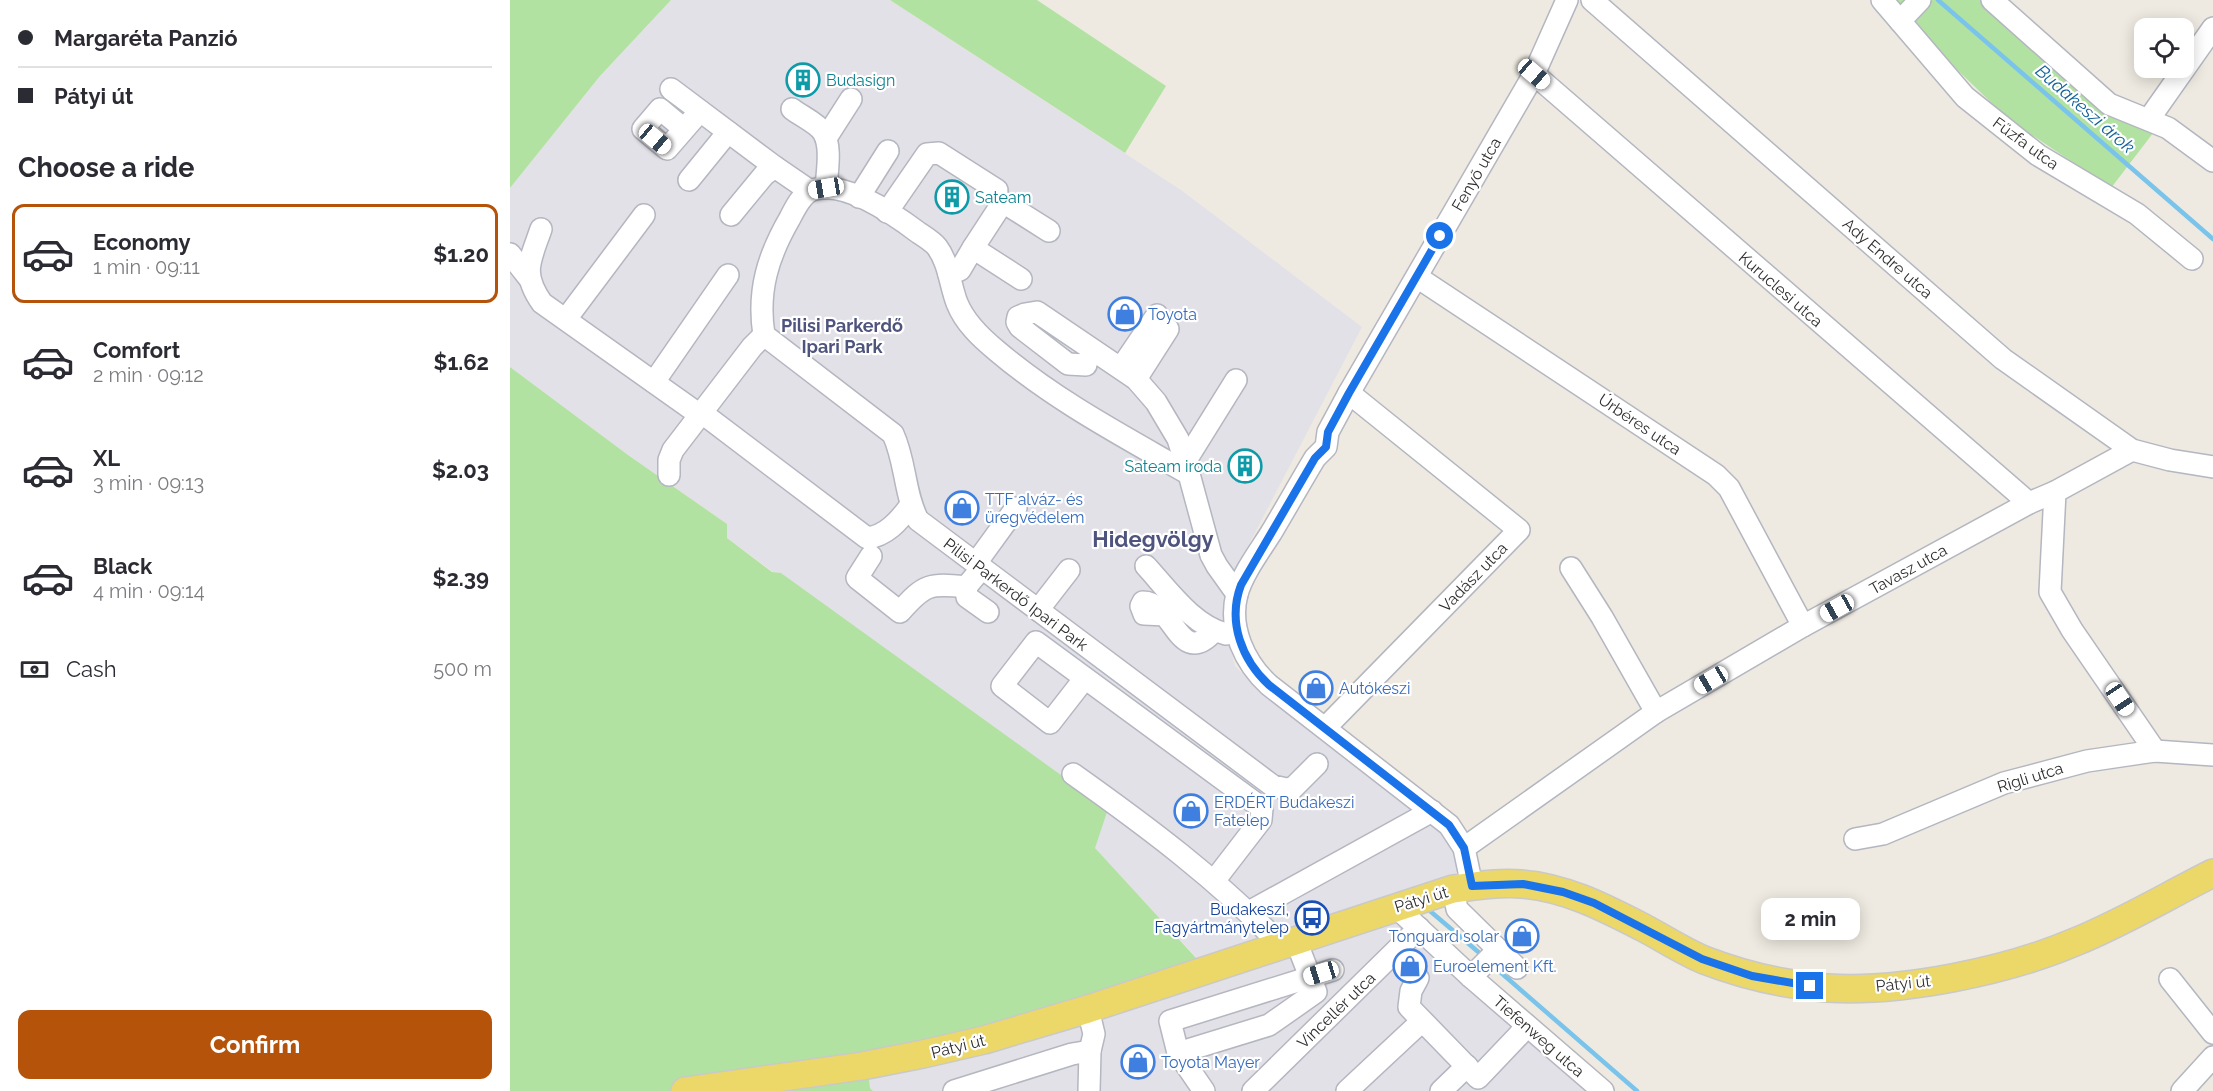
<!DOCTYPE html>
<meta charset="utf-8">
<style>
body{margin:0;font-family:Raleway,sans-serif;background:#f7f7f7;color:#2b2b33;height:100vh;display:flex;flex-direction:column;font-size:22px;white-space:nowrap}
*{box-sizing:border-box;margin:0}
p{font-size:20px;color:#7c7c81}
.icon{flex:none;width:33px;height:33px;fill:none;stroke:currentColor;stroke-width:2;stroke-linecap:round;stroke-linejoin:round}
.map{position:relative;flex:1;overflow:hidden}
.drawer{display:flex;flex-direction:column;background:#fff;width:510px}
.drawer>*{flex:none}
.top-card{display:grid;align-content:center;height:132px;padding:0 18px;background:#fff}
.controls{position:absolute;left:1624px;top:18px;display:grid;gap:12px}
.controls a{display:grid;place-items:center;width:60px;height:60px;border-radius:12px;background:#fff;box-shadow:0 3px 15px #0003;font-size:30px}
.end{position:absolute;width:27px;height:27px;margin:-14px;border:8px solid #1a73e8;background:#fff;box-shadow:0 0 0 3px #fff}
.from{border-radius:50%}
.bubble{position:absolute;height:42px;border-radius:12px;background:#fff;box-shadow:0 3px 15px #0003;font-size:20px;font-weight:700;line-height:42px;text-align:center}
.car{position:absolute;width:18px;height:36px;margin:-18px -9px;border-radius:8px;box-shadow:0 0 4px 2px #0007;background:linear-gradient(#fff 24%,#345 0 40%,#fff 0 76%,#345 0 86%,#fff 0)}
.top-card b{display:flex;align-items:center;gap:21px;height:57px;font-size:22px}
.top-card b+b{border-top:2px solid #e1e1e2}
.top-card i{width:15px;height:15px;background:#2b2b33}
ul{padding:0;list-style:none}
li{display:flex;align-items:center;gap:18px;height:99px;margin:0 12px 9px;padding:0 6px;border:3px solid transparent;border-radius:12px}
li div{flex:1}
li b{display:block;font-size:22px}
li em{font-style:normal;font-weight:700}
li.active{border-color:#b45309}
li>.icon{width:54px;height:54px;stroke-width:1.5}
h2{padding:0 18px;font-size:27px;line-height:72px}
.pay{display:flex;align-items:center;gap:15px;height:66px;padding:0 18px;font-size:22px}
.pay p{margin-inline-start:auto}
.action{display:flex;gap:12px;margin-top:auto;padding:12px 18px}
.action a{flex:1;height:69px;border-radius:12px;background:#b45309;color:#fff;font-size:24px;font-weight:700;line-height:69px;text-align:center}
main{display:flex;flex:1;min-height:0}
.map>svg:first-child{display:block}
.industrial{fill:#e3e1e8}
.green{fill:#b2e2a1}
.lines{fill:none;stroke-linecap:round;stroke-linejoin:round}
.stream{stroke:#7ac4eb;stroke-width:4.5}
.minor-casing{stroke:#b4b6c0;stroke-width:24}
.major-casing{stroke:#c9c9c9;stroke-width:30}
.minor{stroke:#fff;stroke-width:21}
.major{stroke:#ecd769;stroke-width:27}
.route{stroke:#1a73e8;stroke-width:8}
.labels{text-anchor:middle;stroke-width:4.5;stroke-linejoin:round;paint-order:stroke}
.culture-label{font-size:16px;fill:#0d838f;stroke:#fff;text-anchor:start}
.street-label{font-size:16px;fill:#2e2e2e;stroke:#fff}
.shop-label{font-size:16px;fill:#366cbe;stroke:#fff;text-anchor:start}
.transit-label{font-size:16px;fill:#164399;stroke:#fff;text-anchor:end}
.water-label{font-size:18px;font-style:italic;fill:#13639c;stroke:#fff}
.neighbourhood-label{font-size:18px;font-weight:bold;fill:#4f547e;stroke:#fff}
.district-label{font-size:22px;font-weight:bold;fill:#4f547e;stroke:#fff}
</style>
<main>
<section class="drawer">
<div class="top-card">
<b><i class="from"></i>Margaréta Panzió</b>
<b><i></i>Pátyi út</b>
</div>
<h2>Choose a ride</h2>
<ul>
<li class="active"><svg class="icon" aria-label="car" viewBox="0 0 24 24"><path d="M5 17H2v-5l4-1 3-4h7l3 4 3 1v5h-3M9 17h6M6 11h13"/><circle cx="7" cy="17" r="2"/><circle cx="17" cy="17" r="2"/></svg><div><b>Economy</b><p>1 min · 09:11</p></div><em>$1.20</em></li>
<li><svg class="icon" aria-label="car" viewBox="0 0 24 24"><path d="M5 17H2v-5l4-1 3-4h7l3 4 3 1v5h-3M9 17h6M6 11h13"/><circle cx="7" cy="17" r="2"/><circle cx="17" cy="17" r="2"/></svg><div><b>Comfort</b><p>2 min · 09:12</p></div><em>$1.62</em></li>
<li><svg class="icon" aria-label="car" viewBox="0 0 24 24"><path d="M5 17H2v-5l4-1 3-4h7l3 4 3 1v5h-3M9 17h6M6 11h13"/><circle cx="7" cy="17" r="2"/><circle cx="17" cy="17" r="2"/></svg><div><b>XL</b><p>3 min · 09:13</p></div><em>$2.03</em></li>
<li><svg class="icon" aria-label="car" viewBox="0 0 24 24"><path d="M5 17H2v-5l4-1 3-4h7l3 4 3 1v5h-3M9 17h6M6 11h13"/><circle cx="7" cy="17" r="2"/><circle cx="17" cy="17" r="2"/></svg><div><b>Black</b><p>4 min · 09:14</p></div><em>$2.39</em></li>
</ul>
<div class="pay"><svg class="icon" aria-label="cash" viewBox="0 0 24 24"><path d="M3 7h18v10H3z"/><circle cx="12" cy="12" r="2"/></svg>Cash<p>500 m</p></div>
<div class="action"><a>Confirm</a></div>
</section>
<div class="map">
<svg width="1703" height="1091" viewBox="0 0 1703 1091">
<rect width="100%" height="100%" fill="#eeeae1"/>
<polygon class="industrial" points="161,0 380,0 671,190 852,327 723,575 715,611 714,625 725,666 750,691 937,834 948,852 949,869 942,877 884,895 1103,1091 363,1091 360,1088 356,1053 687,958 584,848 271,574 263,572 217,538 217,524 118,455 0,367 0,188 90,76"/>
<g class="green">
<polygon points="0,0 161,0 90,76 0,188"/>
<polygon points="380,0 527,0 656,86 615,153"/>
<polygon points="1378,0 1488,0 1578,83 1650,124 1601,188 1498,119 1395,19"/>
<polygon points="0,367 118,455 217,524 217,538 262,572 271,573 598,809 585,848 687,959 466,1031 356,1054 360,1088 363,1091 0,1091"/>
</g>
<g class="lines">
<g class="stream">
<polyline points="1428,0 1703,239"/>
<polyline points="920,911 973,956"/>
<polyline points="981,964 1127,1091"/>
</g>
<g class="minor-casing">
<g id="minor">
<polyline points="1082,0 1493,359 1622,450 1660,460 1703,467"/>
<polyline points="1372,0 1455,97 1528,155 1627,214 1682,259"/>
<polyline points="1482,0 1599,104 1658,128 1703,161"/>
<polyline points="1390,21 1410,0"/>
<polyline points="1024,74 1519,503"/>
<polyline points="161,89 265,167 300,191"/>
<path d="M282,109C291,116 307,123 313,132C322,146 317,172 316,188"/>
<polyline points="1639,119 1703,28"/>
<polyline points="174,129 150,109 133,129 157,149 190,111"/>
<polyline points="316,138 341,99"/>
<polyline points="179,180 218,132"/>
<polyline points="349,197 378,151"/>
<polyline points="377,212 417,154 429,153 487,190"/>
<polyline points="221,215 254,175 265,167"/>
<path d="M31,229C20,261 11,273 32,303L190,415"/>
<polyline points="463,248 493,202 539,231"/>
<polyline points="0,254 19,278"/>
<polyline points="439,274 450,270 463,248 511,279"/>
<polyline points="907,277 1206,475 1219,488 1293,626"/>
<polyline points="56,319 134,215"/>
<polyline points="576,365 558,364 510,327 507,322 508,317 515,314 527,312 626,379 646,402 668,439 679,474"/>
<polyline points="611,368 647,315"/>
<polyline points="626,379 658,329"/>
<polyline points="144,382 218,275"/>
<path d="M192,413L357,538C376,536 389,521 400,506"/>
<polyline points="675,462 726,380"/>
<polyline points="159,475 159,460 163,450 242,347 254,335"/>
<polyline points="1545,492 1540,592 1562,630 1645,751"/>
<path d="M361,556L347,578L390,612C414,584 420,583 456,587L472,568"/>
<polyline points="466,563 506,508"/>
<path d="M636,566C658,590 683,626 716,634"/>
<polyline points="1061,568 1092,617 1146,712"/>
<polyline points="456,587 457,597 478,612"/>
<path d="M727,594L707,566L701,555L679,474C613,436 546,401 487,351C471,338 455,323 447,303C440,285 439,263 427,247C423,242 415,237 409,233C385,215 334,179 302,190C292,194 285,208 280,218C258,256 247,291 254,335L383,434C396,462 394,493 408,520L763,786L781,790L807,764"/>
<polyline points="528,610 559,570"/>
<path d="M656,615L634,614L631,606L633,602C664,602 669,670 704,631"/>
<polyline points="575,678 540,723 492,686 526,642 752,808 751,820 704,881"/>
<polyline points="815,728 1009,530 839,393"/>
<path d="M563,774C639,828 706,878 772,946"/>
<polyline points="1345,839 1373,834 1494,783 1577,761 1645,751 1703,755"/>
<polyline points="954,848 1146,712 1293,626 1519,503 1545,492 1622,450"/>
<path d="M962,886L954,848L939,825L759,685C735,663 718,628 727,594C733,573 749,552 761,533C776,508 790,483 805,458L816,447L818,432L839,393L1024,74L1057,0"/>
<polyline points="943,889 947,909 1007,968"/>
<polyline points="886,907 961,977 1093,1091"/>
<polyline points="739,912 922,811"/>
<polyline points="961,977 988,950"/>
<polyline points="908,978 901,991 899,1007 968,1078 1009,1035 1016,1025"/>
<polyline points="1660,979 1703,1033"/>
<polyline points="578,1009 584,1034 580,1051 579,1091"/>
<polyline points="668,1053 759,1025 806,992 786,941"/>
<polyline points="444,1091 562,1054 580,1051"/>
<polyline points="694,1091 668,1053 660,1021 823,970"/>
<polyline points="743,1091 909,928"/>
<polyline points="837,1091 912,1021"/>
<polyline points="931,1091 957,1066"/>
<polyline points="1672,1091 1703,1057"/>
</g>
</g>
<g class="major-casing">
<path id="major" d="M175,1091L352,1066L413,1054L474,1040L578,1009L943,889C965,886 988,882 1011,884C1055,887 1095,908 1134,928C1153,938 1173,951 1194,960C1233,975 1275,985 1317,988C1391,993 1497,971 1565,942C1612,923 1657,896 1703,873"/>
</g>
<use href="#minor" class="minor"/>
<use href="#major" class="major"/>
</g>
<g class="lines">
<path class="route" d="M930,236L839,393L818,432L816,447L805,458L731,585C717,622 732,660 759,685L939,825L954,848L962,886L1013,884L1053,892L1084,903L1192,959L1242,976L1300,986"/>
</g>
<defs>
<g id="building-ring" transform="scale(1.725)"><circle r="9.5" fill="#fff" stroke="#0f9aa8" stroke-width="1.5"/><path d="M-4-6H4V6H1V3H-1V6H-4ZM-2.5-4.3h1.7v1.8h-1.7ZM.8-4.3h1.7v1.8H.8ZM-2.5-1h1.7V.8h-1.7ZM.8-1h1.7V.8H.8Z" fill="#0f9aa8"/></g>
<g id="shop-ring" transform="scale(1.725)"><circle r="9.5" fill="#fff" stroke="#3f7fe0" stroke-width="1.5"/><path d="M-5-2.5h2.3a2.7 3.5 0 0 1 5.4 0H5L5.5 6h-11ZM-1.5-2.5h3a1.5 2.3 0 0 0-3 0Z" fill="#3f7fe0"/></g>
<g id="bus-ring" transform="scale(1.725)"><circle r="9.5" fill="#fff" stroke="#1a4fb4" stroke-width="1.5"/><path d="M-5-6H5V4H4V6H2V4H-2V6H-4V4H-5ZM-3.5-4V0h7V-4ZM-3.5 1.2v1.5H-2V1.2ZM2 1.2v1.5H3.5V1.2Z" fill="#1a4fb4"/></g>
</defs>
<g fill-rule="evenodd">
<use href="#building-ring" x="293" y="80"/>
<use href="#building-ring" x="442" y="197"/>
<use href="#shop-ring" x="615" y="314"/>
<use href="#building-ring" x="735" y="466"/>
<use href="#shop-ring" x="452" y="508"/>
<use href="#shop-ring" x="806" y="688"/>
<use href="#shop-ring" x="681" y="811"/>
<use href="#bus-ring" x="802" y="918"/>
<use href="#shop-ring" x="1012" y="936"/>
<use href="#shop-ring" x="900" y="966"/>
<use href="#shop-ring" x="628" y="1062"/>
</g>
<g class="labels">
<g class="culture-label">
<text x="316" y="86">Budasign</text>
<text x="465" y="203">Sateam</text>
<text x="712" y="472" text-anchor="end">Sateam iroda</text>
</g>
<g class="street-label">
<text transform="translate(1516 143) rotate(36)" y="6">Fűzfa utca</text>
<text transform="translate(966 174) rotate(-60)" y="6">Fenyő utca</text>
<text transform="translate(1378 258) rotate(41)" y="6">Ady Endre utca</text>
<text transform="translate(1271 289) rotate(41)" y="6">Kuruclesi utca</text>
<text transform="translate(1130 424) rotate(34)" y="6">Úrbéres utca</text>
<text transform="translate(1398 569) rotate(-29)" y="6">Tavasz utca</text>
<text transform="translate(963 577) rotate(-46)" y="6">Vadász utca</text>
<text transform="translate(506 594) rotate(37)" y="6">Pilisi Parkerdő Ipari Park</text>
<text transform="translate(1520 777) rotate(-17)" y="6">Rigli utca</text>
<text transform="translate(911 899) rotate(-17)" y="6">Pátyi út</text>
<text transform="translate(1393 983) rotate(-6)" y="6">Pátyi út</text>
<text transform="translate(826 1010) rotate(-44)" y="6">Vincellér utca</text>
<text transform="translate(1029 1036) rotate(41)" y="6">Tiefenweg utca</text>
<text transform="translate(448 1046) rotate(-14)" y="6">Pátyi út</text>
</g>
<g class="shop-label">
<text x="638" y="320">Toyota</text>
<text x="475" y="505">TTF alváz- és<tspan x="475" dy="18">üregvédelem</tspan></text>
<text x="829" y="694">Autókeszi</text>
<text x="704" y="808">ERDÉRT Budakeszi<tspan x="704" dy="18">Fatelep</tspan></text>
<text x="989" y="942" text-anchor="end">Tonguard solar</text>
<text x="923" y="972">Euroelement Kft.</text>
<text x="651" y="1068">Toyota Mayer</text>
</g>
<g class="transit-label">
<text x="779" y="915">Budakeszi,<tspan x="779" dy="18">Fagyártmánytelep</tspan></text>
</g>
<g class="water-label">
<text transform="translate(1575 109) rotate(41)" y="6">Budakeszi árok</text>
</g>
<g class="neighbourhood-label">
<text x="332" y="332">Pilisi Parkerdő<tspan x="332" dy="21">Ipari Park</tspan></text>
</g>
<g class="district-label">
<text x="643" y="547">Hidegvölgy</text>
</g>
</g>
</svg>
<div class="controls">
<a><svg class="icon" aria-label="locate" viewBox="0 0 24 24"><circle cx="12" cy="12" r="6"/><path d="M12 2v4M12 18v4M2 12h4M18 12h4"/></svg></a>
</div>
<i class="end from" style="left:930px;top:236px"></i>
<i class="end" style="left:1300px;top:986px"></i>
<div class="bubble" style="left:1251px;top:898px;width:99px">2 min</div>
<i class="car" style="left:1024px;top:74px;rotate:131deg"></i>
<i class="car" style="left:145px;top:139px;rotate:130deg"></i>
<i class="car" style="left:316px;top:188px;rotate:260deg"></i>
<i class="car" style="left:1327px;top:608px;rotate:241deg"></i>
<i class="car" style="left:1201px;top:680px;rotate:240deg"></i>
<i class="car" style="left:1610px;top:699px;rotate:146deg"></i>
<i class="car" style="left:811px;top:973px;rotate:253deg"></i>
</div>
</main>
